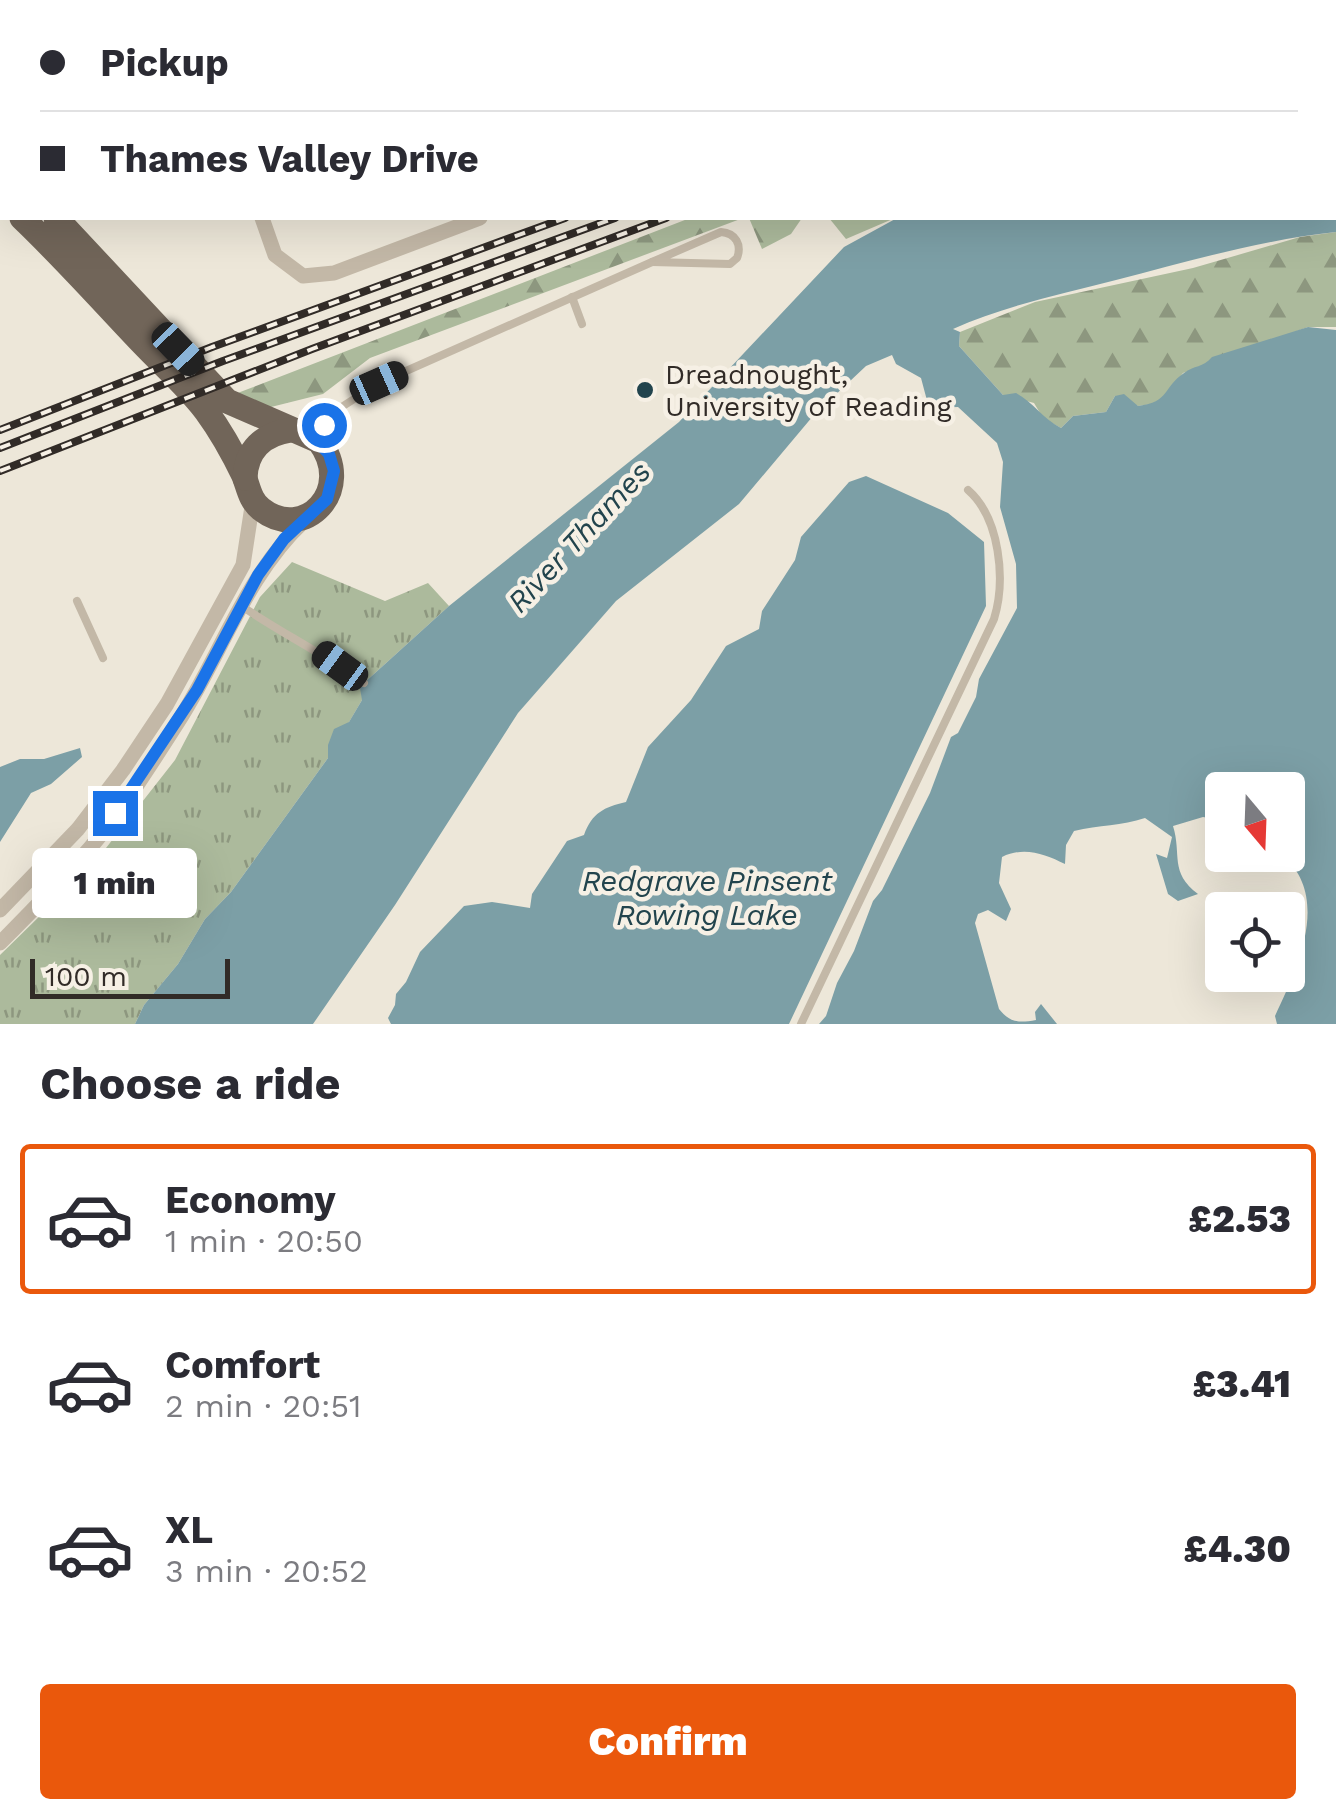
<!DOCTYPE html>
<meta charset="utf-8">
<style>
body{margin:0;font-family:"Work Sans",sans-serif;background:#f2f2f3;color:#2b2b33;height:100vh;display:flex;flex-direction:column;font-size:38px;white-space:nowrap}
*{box-sizing:border-box;margin:0}
p{font-size:32px;color:#7c7c81}
.icon{flex:none;width:55px;height:55px;fill:none;stroke:currentColor;stroke-width:2;stroke-linecap:round;stroke-linejoin:round}
.map{position:relative;height:1024px;overflow:hidden}
.side{display:flex;flex-direction:column;background:#fff;flex:1}
.side>*{flex:none}
.banner{position:absolute;left:0px;top:0px;width:1338px;height:220px;box-shadow:0 10px 40px #0002;display:grid;align-content:center;height:220px;padding:0 40px;background:#fff}
.needle{width:65px;rotate:161deg}
.buttons{position:absolute;left:1205px;top:772px;display:grid;gap:20px}
.buttons a{display:grid;place-items:center;width:100px;height:100px;border-radius:10px;background:#fff;box-shadow:0 10px 40px #0002;font-size:50px}
.scale{position:absolute;left:30px;bottom:25px;width:200px;box-sizing:border-box;padding-left:10px;border:5px solid #312b27;border-top:0;font-size:28px;line-height:35px;white-space:nowrap;color:#312b27;-webkit-text-stroke:8px #f6f0e5;paint-order:stroke}
.end{position:absolute;width:45px;height:45px;margin:-22px;border:12px solid #1a73e8;background:#fff;box-shadow:0 0 0 5px #fff}
.from{border-radius:50%}
.bubble{position:absolute;height:70px;border-radius:10px;background:#fff;box-shadow:0 10px 40px #0002;font-size:32px;font-weight:800;line-height:70px;text-align:center}
.car{position:absolute;width:30px;height:60px;margin:-30px -15px;border-radius:12px;box-shadow:0 0 8px 2px #0007;background:linear-gradient(#222 24%,#8ab4d8 0 40%,#222 0 76%,#8ab4d8 0 86%,#222 0)}
.banner b{display:flex;align-items:center;gap:35px;height:95px;font-size:38px}
.banner b+b{border-top:2px solid #e1e1e2}
.banner i{width:25px;height:25px;background:#2b2b33}
ul{padding:0;list-style:none}
li{display:flex;align-items:center;gap:30px;height:150px;margin:0 20px 15px;padding:0 20px;border:5px solid transparent;border-radius:10px}
li div{flex:1}
li b{display:block;font-size:38px}
li em{font-style:normal;font-weight:800}
li.active{border-color:#ea580c}
li>.icon{width:90px;height:90px;stroke-width:1.5}
h2{padding:0 40px;font-size:45px;line-height:120px}
.primary-button{display:flex;gap:20px;margin-top:auto;padding:20px 40px}
.primary-button a{flex:1;height:115px;border-radius:10px;background:#ea580c;color:#fff;font-size:40px;font-weight:800;line-height:115px;text-align:center}
.map>svg:first-child{display:block}
.green{fill:#acba9c}
.forest{fill:url(#forest-firs)}
.park{fill:url(#park-tufts)}
.water{fill:#7c9fa6}
.lines{fill:none;stroke-linecap:round;stroke-linejoin:round}
.service{stroke:#c3b8a7;stroke-width:8}
.minor{stroke:#c3b8a7;stroke-width:15}
.primary{stroke:#716559;stroke-width:25}
.rail-casing{stroke:#312b27;stroke-width:8}
.rail{stroke:#f6f0e5;stroke-width:4;stroke-dasharray:11;stroke-linecap:butt}
.route{stroke:#1a73e8;stroke-width:12}
.poi-dot{fill:#22444d;stroke:#f6f0e5;stroke-width:4}
.labels{text-anchor:middle;stroke-width:9;stroke-linejoin:round;paint-order:stroke}
.poi-label{font-size:28px;fill:#312b27;stroke:#f6f0e5;text-anchor:start}
.water-label{font-size:30px;font-style:italic;fill:#22444d;stroke:#f6f0e5}
</style>
<div class="map">
<svg width="1336" height="1024" viewBox="0 0 1336 1024">
<defs>
<pattern id="forest-firs" width="22" height="20" patternUnits="userSpaceOnUse" patternTransform="scale(2.5)"><rect width="22" height="20" fill="#acba9c"/><path d="M5 1l3.5 6h-7zM16 11l3.5 6h-7z" fill="#8d977f"/></pattern>
<pattern id="park-tufts" width="24" height="20" patternUnits="userSpaceOnUse" patternTransform="scale(2.5)"><rect width="24" height="20" fill="#acba9c"/><path d="M3 7l-1-3M5 7V3M7 7l1-3M15 17l-1-3M17 17v-4M19 17l1-3" fill="none" stroke="#8d977f"/></pattern>
</defs>
<rect width="100%" height="100%" fill="#ede7d9"/>
<polygon class="green" points="829,218 895,218 846,239"/>
<g class="forest">
<polygon points="690,218 743,218 370,358 323,394 263,409 235,394"/>
<polygon points="749,218 802,218 791,234 762,249"/>
<polygon points="1336,232 1336,327 1308,327 1183,373 1165,397 1152,404 1138,406 1115,396 1106,412 1073,416 1061,428 1043,418 1034,403 1003,395 959,346 960,332 1035,302 1193,268 1300,237"/>
</g>
<polygon class="park" points="292,562 385,601 428,583 449,606 364,683 362,700 328,758 231,892 205,919 178,964 144,1005 135,1024 0,1024 0,955 95,862 175,760 260,597"/>
<g class="water">
<path d="M1336,95V232C1261,240 1189,261 1116,280C1062,294 1004,306 953,329L960,332L959,346L1003,395L1016,393C1034,403 1042,418 1061,428L1073,416L1106,412L1115,396L1124,394L1138,406C1170,402 1163,387 1184,373C1194,365 1203,368 1212,357L1308,327L1336,330V1024H1277L1275,1016C1297,969 1332,897 1282,855H1288V790H1222V820L1203,817L1173,826C1182,855 1169,872 1198,894L1178,901L1168,894L1156,854L1167,858L1172,837L1145,818C1122,826 1099,825 1074,831L1066,845L1065,864C1045,854 1024,846 1002,857L999,883L1011,909L1006,921L988,910L978,914L975,923L999,1009C1010,1023 1019,1023 1036,1020L1035,1012L1041,1004L1057,1024H819L826,1016L837,983L854,951L873,901L882,890L930,793L951,737L958,733L976,697L979,679L1017,608L1016,564L1000,507L1003,462L997,443L958,407L929,408L921,378L896,364L892,355L866,366L813,416L739,504L616,601L518,713L395,905L313,1024H135L144,1005L178,964L205,919L231,892L328,758V745L334,729L349,722L362,700L360,688L364,683L449,606L679,422L844,247L897,218H1335Z"/>
<path d="M866,476L948,513L984,542L986,606L789,1024H391L388,1018L395,1005L396,994L406,982L420,952L464,906L492,902L530,908L532,894L567,841L584,835C592,813 604,807 626,802L648,747L691,700L726,646L759,629L762,611L795,560L801,537L849,482Z"/>
<polygon points="80,748 82,757 51,784 31,793 0,842 0,767 20,759 44,759"/>
</g>
<g class="lines">
<g class="service">
<path d="M721,232C736,233 742,245 737,258L730,264L652,262Z"/>
<polyline points="572,297 582,324"/>
<polyline points="316,434 340,408 379,383 652,262"/>
<polyline points="77,601 103,658"/>
<path d="M243,607C283,634 324,654 364,683"/>
<path d="M801,1024L994,619C1006,580 1000,518 968,490"/>
</g>
<g class="minor">
<polyline points="102,0 103,2"/>
<polyline points="628,0 629,2"/>
<polyline points="380,2 386,0"/>
<polyline points="0,68 2,68"/>
<polyline points="0,110 2,108"/>
<polyline points="262,218 275,255 303,276 334,273 480,218"/>
<polyline points="0,910 78,829 123,770 167,704 243,565 253,500"/>
<path d="M0,943C31,912 61,881 90,848C123,809 151,764 178,722C221,655 246,575 304,521"/>
</g>
<g class="primary">
<polyline points="0,150 2,154"/>
<polyline points="0,196 2,198"/>
<path d="M22,218C64,258 103,302 143,344C164,366 188,387 206,411C220,430 234,455 244,476C249,489 250,500 261,509C304,543 356,490 319,441L227,401L56,218"/>
<path d="M245,478C246,450 263,434 291,430"/>
</g>
<g class="rail-casing">
<g id="rail">
<polyline points="1156,2 1163,0"/>
<polyline points="1184,2 1191,0"/>
<polyline points="0,430 212,347 565,218"/>
<polyline points="0,448 223,361 615,218"/>
<polyline points="0,471 312,349 666,218"/>
</g>
</g>
<use href="#rail" class="rail"/>
</g>
<g class="lines">
<polyline class="route" points="115,813 197,690 258,575 284,539 327,499 334,471 329,454 313,437 324,425"/>
</g>
<circle class="poi-dot" cx="645" cy="390" r="10"/>
<g class="labels">
<g class="poi-label">
<text x="665" y="384">Dreadnought,<tspan x="665" dy="32">University of Reading</tspan></text>
</g>
<g class="water-label">
<text transform="translate(579 537) rotate(-47)" y="10">River Thames</text>
<text x="707" y="891">Redgrave Pinsent<tspan x="707" dy="34">Rowing Lake</tspan></text>
</g>
</g>
</svg>
<div class="buttons">
<a><svg class="needle" viewBox="-14 -14 28 28"><path d="M0-13l5 13h-10z" fill="#e53935"/><path d="M0 13l5-13h-10z" fill="#7c7c81"/></svg></a>
<a><svg class="icon" aria-label="locate" viewBox="0 0 24 24"><circle cx="12" cy="12" r="6"/><path d="M12 2v4M12 18v4M2 12h4M18 12h4"/></svg></a>
</div>
<div class="scale">100 m</div>
<i class="end from" style="left:324px;top:425px"></i>
<i class="end" style="left:115px;top:813px"></i>
<div class="bubble" style="left:32px;top:848px;width:165px">1 min</div>
<i class="car" style="left:178px;top:349px;rotate:136deg"></i>
<i class="car" style="left:379px;top:383px;rotate:66deg"></i>
<i class="car" style="left:340px;top:666px;rotate:306deg"></i>
<div class="banner">
<b><i class="from"></i>Pickup</b>
<b><i></i>Thames Valley Drive</b>
</div>
</div>
<section class="side">
<h2>Choose a ride</h2>
<ul>
<li class="active"><svg class="icon" aria-label="car" viewBox="0 0 24 24"><path d="M5 17H2v-5l4-1 3-4h7l3 4 3 1v5h-3M9 17h6M6 11h13"/><circle cx="7" cy="17" r="2"/><circle cx="17" cy="17" r="2"/></svg><div><b>Economy</b><p>1 min · 20:50</p></div><em>£2.53</em></li>
<li><svg class="icon" aria-label="car" viewBox="0 0 24 24"><path d="M5 17H2v-5l4-1 3-4h7l3 4 3 1v5h-3M9 17h6M6 11h13"/><circle cx="7" cy="17" r="2"/><circle cx="17" cy="17" r="2"/></svg><div><b>Comfort</b><p>2 min · 20:51</p></div><em>£3.41</em></li>
<li><svg class="icon" aria-label="car" viewBox="0 0 24 24"><path d="M5 17H2v-5l4-1 3-4h7l3 4 3 1v5h-3M9 17h6M6 11h13"/><circle cx="7" cy="17" r="2"/><circle cx="17" cy="17" r="2"/></svg><div><b>XL</b><p>3 min · 20:52</p></div><em>£4.30</em></li>
</ul>
<div class="primary-button"><a>Confirm</a></div>
</section>
